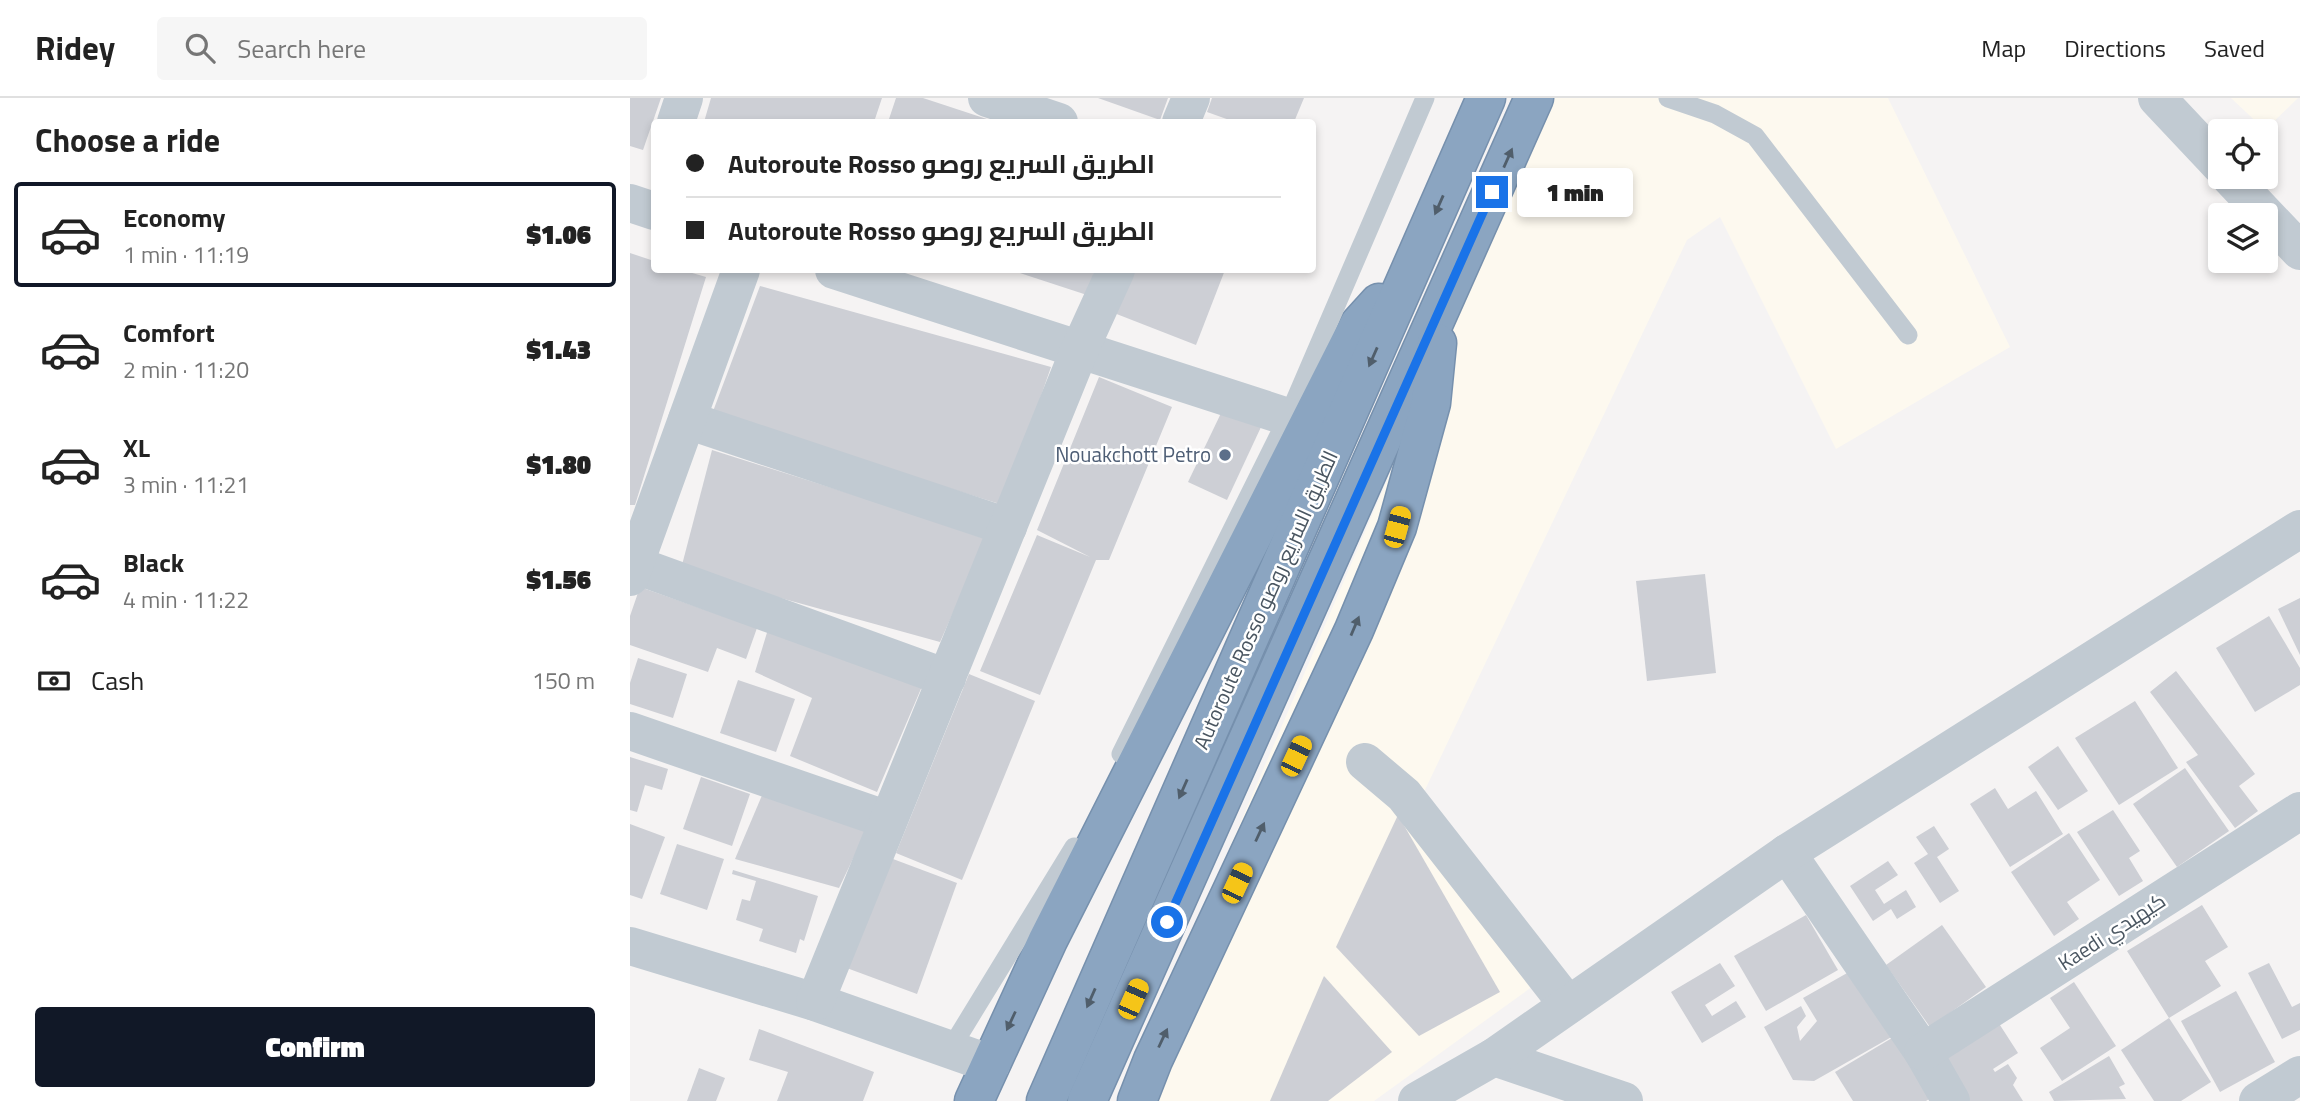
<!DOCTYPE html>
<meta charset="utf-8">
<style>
body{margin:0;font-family:"Titillium Web",Cairo,sans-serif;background:#f6f6f6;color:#222;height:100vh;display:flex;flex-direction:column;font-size:26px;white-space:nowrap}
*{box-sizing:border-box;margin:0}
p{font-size:23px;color:#767676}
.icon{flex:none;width:38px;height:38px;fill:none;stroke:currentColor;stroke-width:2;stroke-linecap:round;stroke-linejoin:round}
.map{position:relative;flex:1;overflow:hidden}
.side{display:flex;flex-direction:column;background:#fff;width:630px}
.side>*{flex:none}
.hud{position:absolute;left:21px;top:21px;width:665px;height:154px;border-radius:7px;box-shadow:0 4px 10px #0003;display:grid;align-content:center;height:154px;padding:0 35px;background:#fff}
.tools{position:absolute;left:1578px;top:21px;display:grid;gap:14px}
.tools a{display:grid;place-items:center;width:70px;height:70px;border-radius:7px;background:#fff;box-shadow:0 4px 10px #0003;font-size:35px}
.end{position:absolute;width:32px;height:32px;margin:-16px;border:9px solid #1a73e8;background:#fff;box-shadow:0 0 0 4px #fff}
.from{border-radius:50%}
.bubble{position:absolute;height:49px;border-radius:7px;background:#fff;box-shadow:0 4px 10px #0003;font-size:23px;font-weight:800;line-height:49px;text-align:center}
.car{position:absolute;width:21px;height:42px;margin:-21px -10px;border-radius:9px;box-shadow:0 0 5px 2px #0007;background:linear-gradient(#f5c518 24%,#345 0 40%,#f5c518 0 76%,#345 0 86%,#f5c518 0)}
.hud b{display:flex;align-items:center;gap:24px;height:66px;font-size:26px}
.hud b+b{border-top:2px solid #e0e0e0}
.hud i{width:18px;height:18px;background:#222}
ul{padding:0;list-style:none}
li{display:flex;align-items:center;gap:21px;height:105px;margin:0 14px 10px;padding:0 21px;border:4px solid transparent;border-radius:7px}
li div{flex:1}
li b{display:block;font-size:26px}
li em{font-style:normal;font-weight:800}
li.selected{border-color:#111827}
li>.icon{width:63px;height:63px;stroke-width:1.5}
h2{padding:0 35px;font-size:32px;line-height:84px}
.pay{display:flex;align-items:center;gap:18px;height:77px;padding:0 35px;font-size:26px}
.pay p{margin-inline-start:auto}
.action{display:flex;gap:14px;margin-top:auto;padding:14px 35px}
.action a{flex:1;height:80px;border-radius:7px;background:#111827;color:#fff;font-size:28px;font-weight:800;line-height:80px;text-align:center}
header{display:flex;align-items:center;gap:42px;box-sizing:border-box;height:98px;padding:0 35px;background:#fff;border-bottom:2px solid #e0e0e0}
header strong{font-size:33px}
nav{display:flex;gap:38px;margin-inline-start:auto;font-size:24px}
.search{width:490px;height:63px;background:#f6f6f6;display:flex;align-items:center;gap:18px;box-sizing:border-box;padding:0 24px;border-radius:7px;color:#767676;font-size:26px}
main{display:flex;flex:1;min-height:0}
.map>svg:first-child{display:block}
.commercial{fill:#fdf9ef}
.building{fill:#cdcfd5}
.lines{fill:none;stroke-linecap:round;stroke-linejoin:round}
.highway-casing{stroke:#7690ad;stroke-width:41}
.lane{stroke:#c1cad2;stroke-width:19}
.street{stroke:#c1cad2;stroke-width:38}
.highway{stroke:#8ba5c1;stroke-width:38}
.oneway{fill:#505e6b}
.route{stroke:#1a73e8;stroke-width:9}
.service-dot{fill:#5c6f8a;stroke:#fff;stroke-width:2.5}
.labels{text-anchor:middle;stroke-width:5;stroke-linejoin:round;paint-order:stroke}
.service-label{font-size:21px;fill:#4e5e75;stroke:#fff;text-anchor:end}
.street-label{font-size:21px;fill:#4a5661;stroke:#fff}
</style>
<header>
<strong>Ridey</strong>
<div class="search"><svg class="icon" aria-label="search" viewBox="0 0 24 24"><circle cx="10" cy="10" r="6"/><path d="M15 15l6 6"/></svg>Search here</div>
<nav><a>Map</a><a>Directions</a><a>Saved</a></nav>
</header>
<main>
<section class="side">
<h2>Choose a ride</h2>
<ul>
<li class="selected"><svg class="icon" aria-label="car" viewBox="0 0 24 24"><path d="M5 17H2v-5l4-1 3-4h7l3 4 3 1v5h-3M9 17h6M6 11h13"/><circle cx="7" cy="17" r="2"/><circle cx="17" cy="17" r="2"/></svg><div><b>Economy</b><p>1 min · 11:19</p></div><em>$1.06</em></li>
<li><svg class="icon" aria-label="car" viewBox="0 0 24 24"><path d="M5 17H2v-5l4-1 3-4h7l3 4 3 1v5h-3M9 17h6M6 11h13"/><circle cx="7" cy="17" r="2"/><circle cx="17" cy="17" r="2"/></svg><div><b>Comfort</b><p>2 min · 11:20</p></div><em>$1.43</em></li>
<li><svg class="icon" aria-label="car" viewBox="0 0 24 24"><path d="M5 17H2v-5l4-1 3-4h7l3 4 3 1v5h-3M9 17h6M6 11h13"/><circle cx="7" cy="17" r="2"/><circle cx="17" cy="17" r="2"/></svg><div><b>XL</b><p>3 min · 11:21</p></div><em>$1.80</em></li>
<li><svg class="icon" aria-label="car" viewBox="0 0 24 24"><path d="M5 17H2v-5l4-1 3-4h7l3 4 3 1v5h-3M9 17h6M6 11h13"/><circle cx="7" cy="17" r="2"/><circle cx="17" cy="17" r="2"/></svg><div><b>Black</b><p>4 min · 11:22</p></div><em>$1.56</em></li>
</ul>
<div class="pay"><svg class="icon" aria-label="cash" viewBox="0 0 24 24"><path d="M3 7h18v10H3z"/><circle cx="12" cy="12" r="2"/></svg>Cash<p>150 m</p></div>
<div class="action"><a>Confirm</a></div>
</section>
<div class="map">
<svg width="1670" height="1003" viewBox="0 0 1670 1003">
<rect width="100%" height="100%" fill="#f5f3f3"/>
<g class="commercial">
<polygon points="921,0 1258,0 1380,249 1206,351 1090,119 1057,142 794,694 928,870 744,1003 491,1003"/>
<polygon points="1601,0 1668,0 1635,32"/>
</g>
<g class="building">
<polygon points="0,0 31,0 13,52 0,48"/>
<polygon points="81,0 252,0 244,24 74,24"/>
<polygon points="266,0 293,0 366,24 258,24"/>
<polygon points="468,0 538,0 530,22"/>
<polygon points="582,0 674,0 664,24 605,24 577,14"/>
<polygon points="0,155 24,163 24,172 52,172 76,179 5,407 0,407"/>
<polygon points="381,172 465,172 457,197"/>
<polygon points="501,172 595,172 566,247 484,215"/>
<polygon points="130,188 421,269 373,407 82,316"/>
<polygon points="469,279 542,309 479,462 466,462 410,597 350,573 407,437 460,459 407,432"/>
<polygon points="593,311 631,329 597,402 558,384"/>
<polygon points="82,352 357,439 310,544 136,496 52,467"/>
<polygon points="1075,476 1086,575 1017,583 1006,483"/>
<polygon points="10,489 127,530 116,561 87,550 78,574 0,547 0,518"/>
<polygon points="1670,500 1670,557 1648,511"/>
<polygon points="1639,518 1670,570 1670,587 1625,614 1586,550"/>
<polygon points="139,528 293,586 247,694 160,658 182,600 125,574"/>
<polygon points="8,560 57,576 43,620 0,606 0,585"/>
<polygon points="1546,573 1625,676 1609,688 1628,713 1605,730 1556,664 1568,657 1520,594"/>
<polygon points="339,576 405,603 332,782 266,755"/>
<polygon points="108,582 165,601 146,654 90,635"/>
<polygon points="1505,603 1548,670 1489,707 1445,640"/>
<polygon points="1428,648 1458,693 1428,712 1398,669"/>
<polygon points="0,659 38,671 32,692 15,687 7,714 0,712"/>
<polygon points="1555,670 1599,733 1547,769 1503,706"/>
<polygon points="71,679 120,696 102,748 53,731"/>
<polygon points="1365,690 1378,711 1406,693 1433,736 1380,769 1340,706"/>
<polygon points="133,695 242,721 209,790 105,761"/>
<polygon points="1483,712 1510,753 1499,760 1513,783 1489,798 1447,734"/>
<polygon points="768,717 870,894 789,938 706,849"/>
<polygon points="0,726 35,739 12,801 0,797"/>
<polygon points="1304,728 1319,751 1307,759 1329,793 1310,805 1284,765 1298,756 1286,739"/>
<polygon points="1439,735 1470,782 1437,804 1449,821 1424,838 1381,774"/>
<polygon points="47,746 94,761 77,812 30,796"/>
<polygon points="255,758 327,785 287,896 214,869"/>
<polygon points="1258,763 1268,777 1245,792 1254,806 1276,792 1286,809 1267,821 1261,811 1243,823 1220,788"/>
<polygon points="103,772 188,798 174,843 170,841 166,855 129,843 133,831 106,822 112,801 120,803 126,783 102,776"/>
<polygon points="1572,807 1598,849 1575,863 1591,888 1539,920 1497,853"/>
<polygon points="1176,817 1208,872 1136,913 1104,858"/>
<polygon points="1312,827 1356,889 1300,929 1256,867"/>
<polygon points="1090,865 1105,888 1075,907 1082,918 1106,903 1116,919 1072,945 1041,894"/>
<polygon points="1639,865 1662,909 1670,905 1670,932 1652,941 1618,875"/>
<polygon points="1226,870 1265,937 1184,983 1163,982 1134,929 1171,908 1176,918 1167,929 1170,943 1187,923 1173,900"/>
<polygon points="694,878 762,954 698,1003 640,1003"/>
<polygon points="1444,884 1486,948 1432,983 1410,950 1440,930 1420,900"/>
<polygon points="1606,893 1645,964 1590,994 1551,923"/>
<polygon points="1539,920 1581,984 1551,1003 1524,1003 1491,952"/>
<polygon points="1368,924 1388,955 1363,971 1365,974 1378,966 1387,980 1383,987 1393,1003 1340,1003 1312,960"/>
<polygon points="129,931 244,974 233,1003 147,1003 158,974 119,962"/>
<polygon points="1267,937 1304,998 1296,1003 1223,1003 1205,974"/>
<polygon points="1479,958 1495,986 1489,989 1496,1001 1424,1003 1419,994"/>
<polygon points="69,970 95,980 86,1003 57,1003"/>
</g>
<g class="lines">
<g class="highway-casing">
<g id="highway">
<polyline points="344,1003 418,842 729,227 749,205"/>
<polyline points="416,1003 856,0"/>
<polyline points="457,1003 904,0"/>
<polyline points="507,1003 523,962 724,532 767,429 801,305 807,245"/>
</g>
</g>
<g class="lane">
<polyline points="1038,0 1085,16 1125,38 1278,237"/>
<polyline points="491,656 658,319 795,0"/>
<polyline points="321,950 444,749"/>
</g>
<g class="street">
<polyline points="357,0 429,24"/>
<polyline points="1527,0 1591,68"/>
<polyline points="46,24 54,0"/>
<polyline points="551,24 561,0"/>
<polyline points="1600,79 1670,153"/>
<polyline points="0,105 24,113"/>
<polyline points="204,172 658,319"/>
<polyline points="57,322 378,429"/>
<polyline points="0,465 317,580"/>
<polyline points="0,479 111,172"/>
<polyline points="0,633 258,722"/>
<polyline points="735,664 774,697 938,907"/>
<polyline points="1157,755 1293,954 1321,1003"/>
<polyline points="0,848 185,904 361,966"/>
<polyline points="185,904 450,251 486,172"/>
<polyline points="1293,954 1670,713"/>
<polyline points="864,959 994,1003"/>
<polyline points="787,1003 864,959 1157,755 1670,431"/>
<polyline points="1628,1003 1670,977"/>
</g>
<use href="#highway" class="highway"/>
</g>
<defs><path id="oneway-solid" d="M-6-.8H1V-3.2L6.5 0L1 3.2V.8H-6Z" transform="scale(1.75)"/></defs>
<g class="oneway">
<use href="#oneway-solid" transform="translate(878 60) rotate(-66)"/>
<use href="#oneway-solid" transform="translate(809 107) rotate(114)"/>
<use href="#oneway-solid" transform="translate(743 259) rotate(114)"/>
<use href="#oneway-solid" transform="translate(725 528) rotate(-67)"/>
<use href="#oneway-solid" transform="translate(553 691) rotate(114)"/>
<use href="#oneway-solid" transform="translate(630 734) rotate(-65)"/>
<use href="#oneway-solid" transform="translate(461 900) rotate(114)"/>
<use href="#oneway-solid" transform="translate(381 923) rotate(115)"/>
<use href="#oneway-solid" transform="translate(533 940) rotate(-65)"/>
</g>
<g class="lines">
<polyline class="route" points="537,824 862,94"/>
</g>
<circle class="service-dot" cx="595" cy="357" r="7"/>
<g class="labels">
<g class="service-label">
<text x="581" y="364">Nouakchott Petro</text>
</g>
<g class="street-label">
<text transform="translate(636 502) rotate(-66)" y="7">Autoroute Rosso الطريق السريع روصو</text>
<text transform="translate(1482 834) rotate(-33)" y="7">Kaedi كيهيدي</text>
</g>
</g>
</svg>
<div class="tools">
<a><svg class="icon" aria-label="locate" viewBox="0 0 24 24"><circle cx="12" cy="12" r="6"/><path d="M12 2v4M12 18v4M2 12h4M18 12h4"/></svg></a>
<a><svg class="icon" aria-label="layers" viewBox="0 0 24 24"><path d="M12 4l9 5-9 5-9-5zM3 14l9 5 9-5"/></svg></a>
</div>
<i class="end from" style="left:537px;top:824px"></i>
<i class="end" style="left:862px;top:94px"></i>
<div class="bubble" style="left:887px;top:70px;width:116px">1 min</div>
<i class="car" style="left:767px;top:429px;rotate:15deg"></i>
<i class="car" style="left:666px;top:658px;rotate:25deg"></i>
<i class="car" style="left:607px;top:785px;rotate:25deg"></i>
<i class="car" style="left:503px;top:901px;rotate:24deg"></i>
<div class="hud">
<b><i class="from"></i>Autoroute Rosso الطريق السريع روصو</b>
<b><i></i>Autoroute Rosso الطريق السريع روصو</b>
</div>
</div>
</main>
